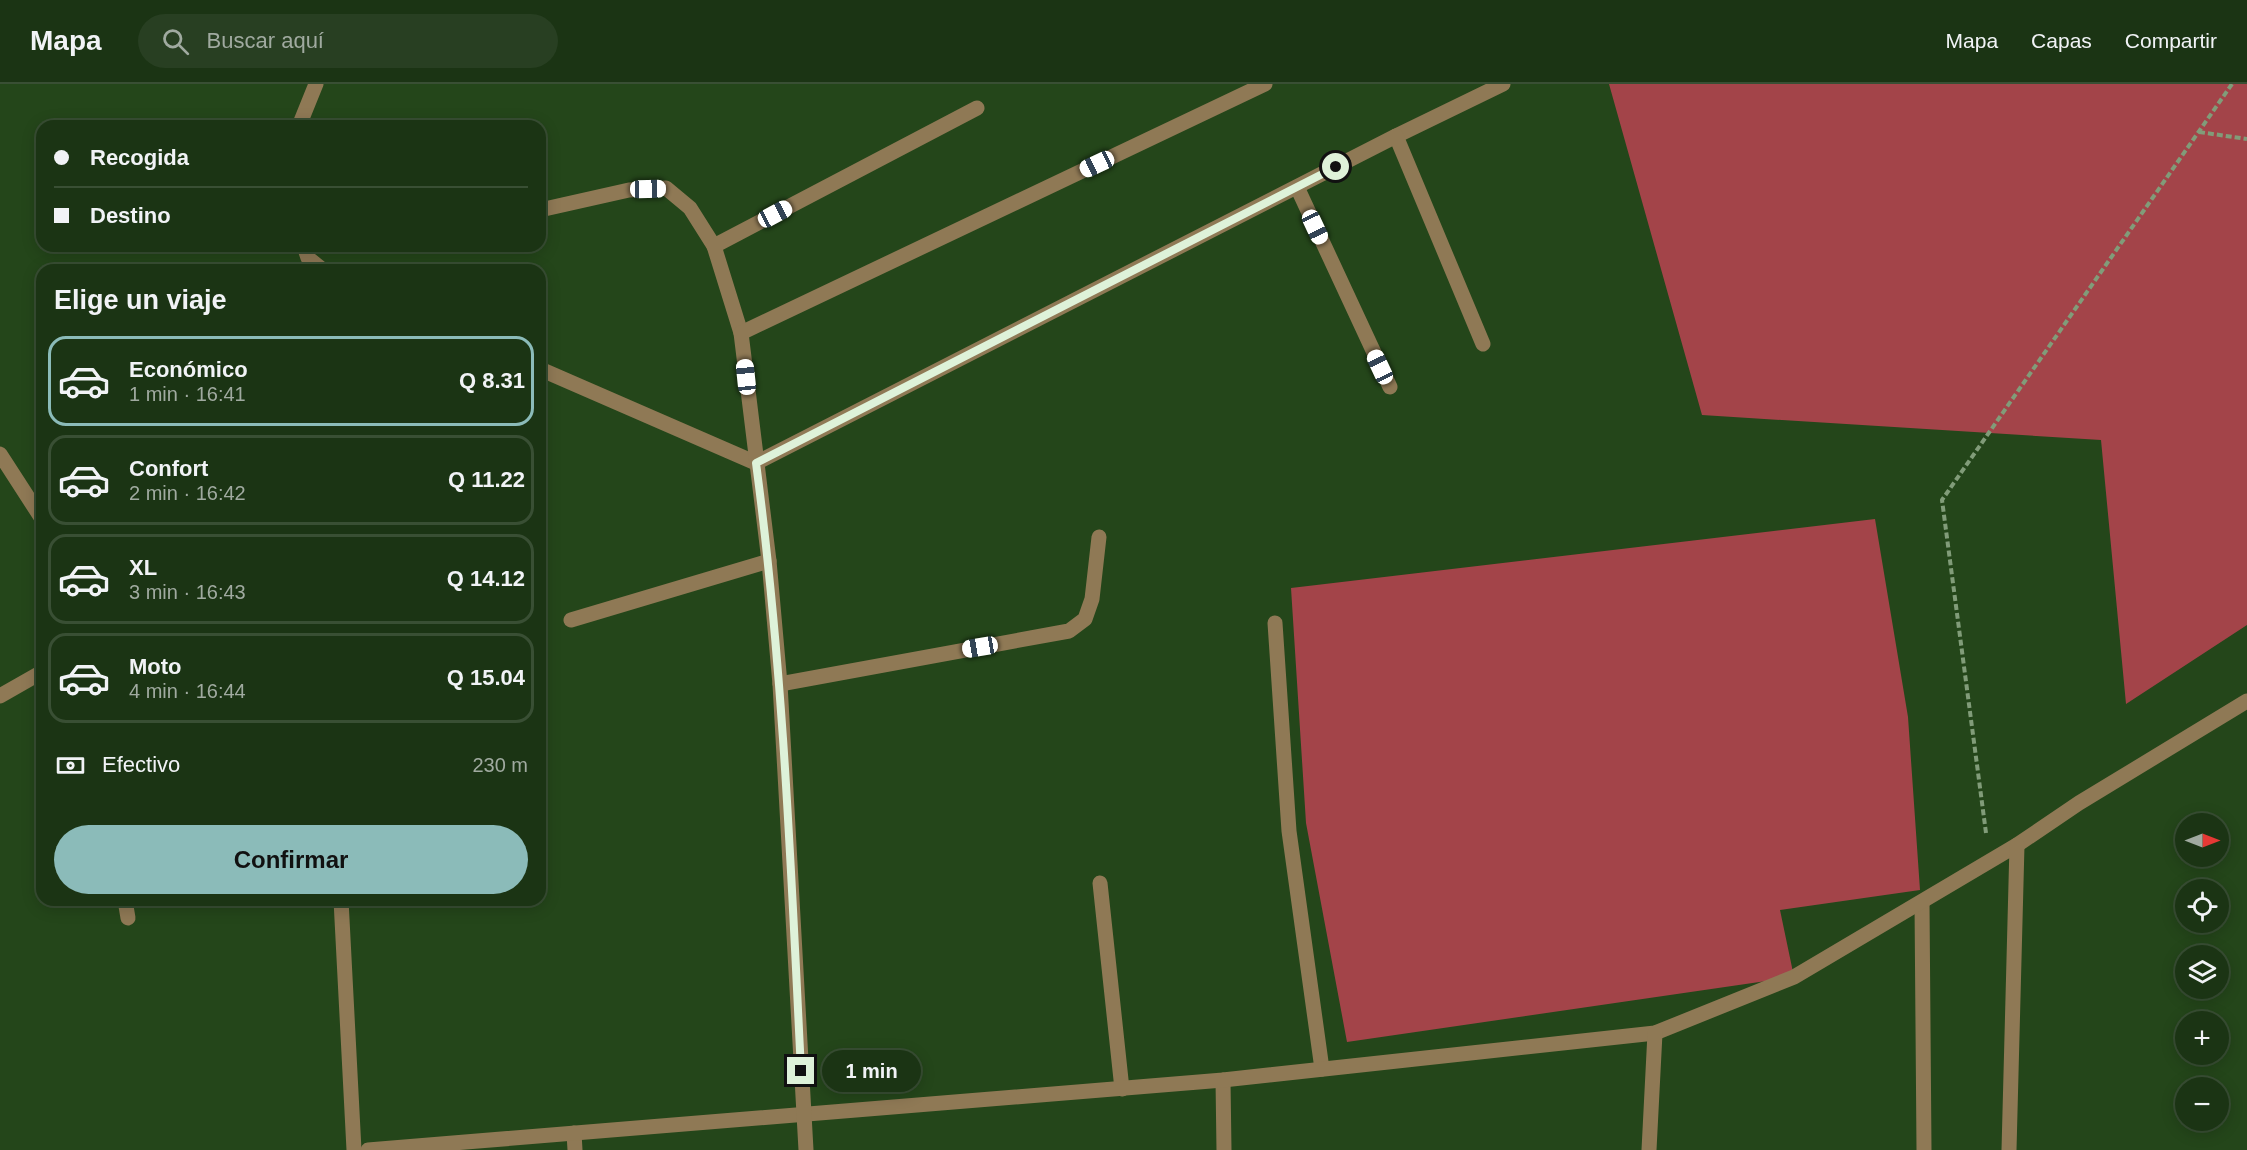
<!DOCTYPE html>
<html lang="es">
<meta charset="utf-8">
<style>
body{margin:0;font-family:Arial,sans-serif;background:#283f22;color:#f1f3f6;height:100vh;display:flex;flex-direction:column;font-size:22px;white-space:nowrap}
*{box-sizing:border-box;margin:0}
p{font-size:20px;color:#a0aaa0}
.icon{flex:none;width:33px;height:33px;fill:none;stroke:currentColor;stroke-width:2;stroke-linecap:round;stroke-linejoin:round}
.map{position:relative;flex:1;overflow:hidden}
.details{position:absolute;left:36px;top:180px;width:510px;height:642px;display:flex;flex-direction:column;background:#1b3414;border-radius:18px;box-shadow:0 3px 15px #0003,0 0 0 2px #394f34}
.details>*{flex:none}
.top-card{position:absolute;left:36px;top:36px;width:510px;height:132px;border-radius:18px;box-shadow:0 3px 15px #0003,0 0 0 2px #394f34;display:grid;align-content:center;height:132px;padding:0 18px;background:#1b3414}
.needle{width:39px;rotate:90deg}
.controls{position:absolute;left:2175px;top:729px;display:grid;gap:12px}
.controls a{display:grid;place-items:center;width:54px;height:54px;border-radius:50%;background:#1b3414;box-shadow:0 3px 15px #0003,0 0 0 2px #394f34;font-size:30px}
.end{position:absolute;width:27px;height:27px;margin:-14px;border:8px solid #def2d9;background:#111;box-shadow:0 0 0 3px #111}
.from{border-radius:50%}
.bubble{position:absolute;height:42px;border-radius:21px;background:#1b3414;box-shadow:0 3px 15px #0003,0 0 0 2px #394f34;font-size:20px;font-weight:700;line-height:42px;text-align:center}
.car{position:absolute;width:18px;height:36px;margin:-18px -9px;border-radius:8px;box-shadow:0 0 4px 2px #0007;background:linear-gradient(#fff 24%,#345 0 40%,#fff 0 76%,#345 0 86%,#fff 0)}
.top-card b{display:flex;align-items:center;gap:21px;height:57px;font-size:22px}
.top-card b+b{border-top:2px solid #394f34}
.top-card i{width:15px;height:15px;background:#f1f3f6}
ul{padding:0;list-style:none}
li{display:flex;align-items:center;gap:18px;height:90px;margin:0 12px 9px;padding:0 6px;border:3px solid #394f34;border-radius:18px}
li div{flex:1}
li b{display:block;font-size:22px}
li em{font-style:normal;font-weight:700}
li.selected{border-color:#8bbbb9}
li>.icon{width:54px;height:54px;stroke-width:1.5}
h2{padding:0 18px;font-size:27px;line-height:72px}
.pay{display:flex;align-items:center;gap:15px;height:66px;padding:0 18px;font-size:22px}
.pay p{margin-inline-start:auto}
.action{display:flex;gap:12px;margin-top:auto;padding:12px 18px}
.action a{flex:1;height:69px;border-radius:36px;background:#8bbbb9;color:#111;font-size:24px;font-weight:700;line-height:69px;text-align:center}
header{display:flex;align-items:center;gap:36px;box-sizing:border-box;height:84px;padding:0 30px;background:#1b3414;border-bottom:2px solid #394f34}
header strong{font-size:28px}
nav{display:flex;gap:33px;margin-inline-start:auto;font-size:21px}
.search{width:420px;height:54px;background:#283f22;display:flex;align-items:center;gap:15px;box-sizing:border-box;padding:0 21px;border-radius:33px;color:#a0aaa0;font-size:22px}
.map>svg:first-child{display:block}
.green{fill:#a34449}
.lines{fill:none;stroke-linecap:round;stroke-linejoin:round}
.path{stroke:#819c79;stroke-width:4;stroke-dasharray:6 3;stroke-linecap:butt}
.minor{stroke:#8f7955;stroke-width:15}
.route{stroke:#def2d9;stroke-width:8}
</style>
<header>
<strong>Mapa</strong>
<div class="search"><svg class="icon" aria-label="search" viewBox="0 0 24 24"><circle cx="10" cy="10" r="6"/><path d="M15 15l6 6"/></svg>Buscar aquí</div>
<nav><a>Mapa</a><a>Capas</a><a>Compartir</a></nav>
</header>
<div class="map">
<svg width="2247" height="1066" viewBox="0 0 2247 1066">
<rect width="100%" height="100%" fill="#24461a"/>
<g class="green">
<polygon points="1609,0 2247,0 2247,541 2126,620 2101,356 1702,331"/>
<polygon points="1875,435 1908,633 1920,806 1780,826 1794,893 1347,958 1306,739 1291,504"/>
</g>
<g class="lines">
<g class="path">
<polyline points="2199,48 2247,55"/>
<polyline points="1986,749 1942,416 2232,0"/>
</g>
<g class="minor">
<polyline points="299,42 316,0"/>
<polyline points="1396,52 1503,0"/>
<polyline points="1297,103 1390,303"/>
<polyline points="540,126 629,106 666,104 690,124 714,162"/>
<polyline points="304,162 308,174 323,186"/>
<polyline points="741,249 714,162 977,24"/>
<polyline points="540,285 756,379"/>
<polyline points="0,370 42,435"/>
<polyline points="756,379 1396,52 1483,260"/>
<polyline points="571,536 769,477"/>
<polyline points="1275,539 1289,747 1322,985"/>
<polyline points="780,600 1069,547 1085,535 1092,515 1099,453"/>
<polyline points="0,612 42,588"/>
<polyline points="1100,799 1122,1005"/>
<polyline points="125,816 128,834"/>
<polyline points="341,816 354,1066"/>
<polyline points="1922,818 1924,1066"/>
<polyline points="1223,996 1224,1066"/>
<polyline points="574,1049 575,1066"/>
<polyline points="368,1066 1223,996 1655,949 1794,893 2017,761 2079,719 2247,617"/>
<polyline points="806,1066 780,600 769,477 741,249 1265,0"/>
<polyline points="1649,1066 1655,949"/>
<polyline points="2009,1066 2017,761"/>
</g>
</g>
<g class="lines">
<path class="route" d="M801,987C791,784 783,581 756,379L1336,83"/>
</g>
</svg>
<div class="controls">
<a><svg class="needle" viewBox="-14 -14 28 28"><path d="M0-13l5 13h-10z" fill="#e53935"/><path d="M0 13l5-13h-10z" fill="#a0aaa0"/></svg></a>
<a><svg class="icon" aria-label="locate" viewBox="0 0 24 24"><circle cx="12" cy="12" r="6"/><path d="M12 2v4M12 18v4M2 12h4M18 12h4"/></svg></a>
<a><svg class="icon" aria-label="layers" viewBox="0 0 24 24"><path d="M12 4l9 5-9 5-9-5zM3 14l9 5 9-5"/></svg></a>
<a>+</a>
<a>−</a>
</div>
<i class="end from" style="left:1336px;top:83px"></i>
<i class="end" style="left:801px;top:987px"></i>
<div class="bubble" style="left:822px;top:966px;width:99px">1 min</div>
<i class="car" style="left:1097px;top:80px;rotate:245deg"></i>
<i class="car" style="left:648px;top:105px;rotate:89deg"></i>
<i class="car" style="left:775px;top:130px;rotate:62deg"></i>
<i class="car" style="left:1315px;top:143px;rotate:155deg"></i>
<i class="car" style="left:1380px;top:283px;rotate:335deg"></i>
<i class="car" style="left:746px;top:293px;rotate:354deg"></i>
<i class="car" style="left:980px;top:563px;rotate:260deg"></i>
<div class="top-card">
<b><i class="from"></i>Recogida</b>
<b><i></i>Destino</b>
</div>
<section class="details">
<h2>Elige un viaje</h2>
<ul>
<li class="selected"><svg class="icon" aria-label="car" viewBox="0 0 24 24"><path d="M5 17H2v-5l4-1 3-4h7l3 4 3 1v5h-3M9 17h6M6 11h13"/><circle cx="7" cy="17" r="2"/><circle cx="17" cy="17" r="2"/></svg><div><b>Económico</b><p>1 min · 16:41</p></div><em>Q 8.31</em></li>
<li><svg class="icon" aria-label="car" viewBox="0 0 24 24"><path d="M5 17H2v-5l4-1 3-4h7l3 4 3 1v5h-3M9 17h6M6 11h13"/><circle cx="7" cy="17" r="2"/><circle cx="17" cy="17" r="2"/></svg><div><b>Confort</b><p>2 min · 16:42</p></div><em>Q 11.22</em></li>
<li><svg class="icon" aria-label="car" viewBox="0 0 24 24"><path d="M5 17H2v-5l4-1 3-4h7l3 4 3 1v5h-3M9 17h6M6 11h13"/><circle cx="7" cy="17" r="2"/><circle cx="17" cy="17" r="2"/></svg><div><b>XL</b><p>3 min · 16:43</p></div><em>Q 14.12</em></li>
<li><svg class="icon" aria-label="car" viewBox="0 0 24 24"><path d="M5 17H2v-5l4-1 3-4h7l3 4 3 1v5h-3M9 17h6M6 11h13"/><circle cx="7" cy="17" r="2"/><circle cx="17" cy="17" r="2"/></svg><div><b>Moto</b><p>4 min · 16:44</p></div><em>Q 15.04</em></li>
</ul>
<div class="pay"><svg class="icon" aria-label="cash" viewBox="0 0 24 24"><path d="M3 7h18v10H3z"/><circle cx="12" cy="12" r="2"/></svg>Efectivo<p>230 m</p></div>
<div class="action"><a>Confirmar</a></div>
</section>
</div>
